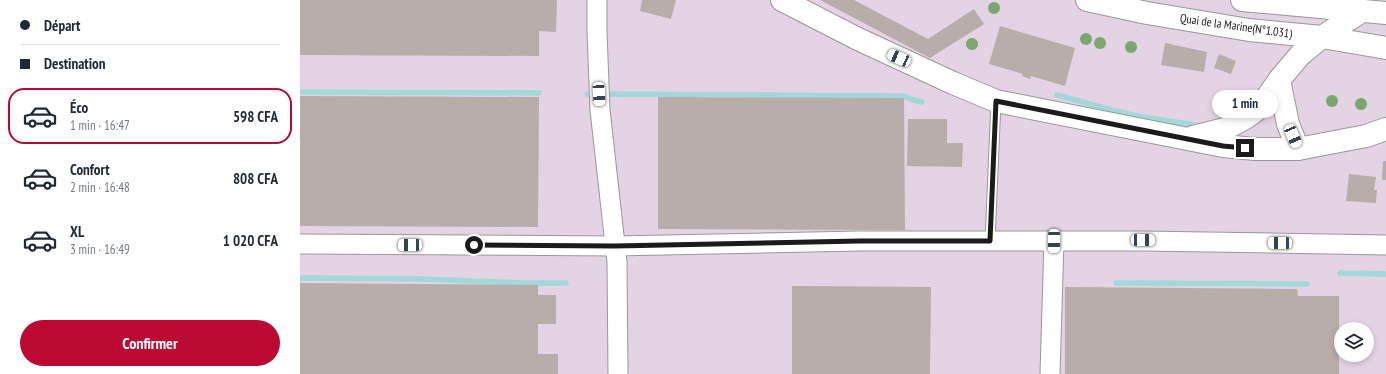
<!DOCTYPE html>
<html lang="fr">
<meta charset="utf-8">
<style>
body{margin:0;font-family:"PT Sans Narrow",sans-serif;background:#f2f2f3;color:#1f2937;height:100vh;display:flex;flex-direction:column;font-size:15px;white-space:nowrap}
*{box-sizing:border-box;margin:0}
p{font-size:13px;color:#747a83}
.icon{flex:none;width:22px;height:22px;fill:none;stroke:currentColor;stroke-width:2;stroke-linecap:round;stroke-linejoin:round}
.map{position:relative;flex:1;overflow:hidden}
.side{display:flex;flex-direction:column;background:#fff;width:300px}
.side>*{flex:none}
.top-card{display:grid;align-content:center;height:88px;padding:0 20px;background:#fff}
.tools{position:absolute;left:1034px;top:322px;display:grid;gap:8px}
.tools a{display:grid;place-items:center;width:40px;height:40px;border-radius:50%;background:#fff;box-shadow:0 2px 6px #0003;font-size:20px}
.end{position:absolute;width:18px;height:18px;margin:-9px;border:5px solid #1b1b1b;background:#fff;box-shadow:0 0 0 2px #fff}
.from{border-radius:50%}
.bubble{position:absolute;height:28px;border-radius:14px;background:#fff;box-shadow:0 2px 6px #0003;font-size:13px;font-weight:600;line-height:28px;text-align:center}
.car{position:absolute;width:12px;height:24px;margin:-12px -6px;border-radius:5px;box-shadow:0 0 3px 1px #0007;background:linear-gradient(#fff 24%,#345 0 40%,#fff 0 76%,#345 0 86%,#fff 0)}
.top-card b{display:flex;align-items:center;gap:14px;height:38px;font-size:15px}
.top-card b+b{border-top:1px solid #e0e1e3}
.top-card i{width:10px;height:10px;background:#1f2937}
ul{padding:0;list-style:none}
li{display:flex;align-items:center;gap:12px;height:56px;margin:0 8px 6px;padding:0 12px;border:2px solid transparent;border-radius:16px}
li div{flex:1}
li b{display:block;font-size:15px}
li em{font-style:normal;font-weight:600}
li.active{border-color:#bc0933}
li>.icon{width:36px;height:36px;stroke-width:1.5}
.cta{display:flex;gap:8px;margin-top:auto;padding:8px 20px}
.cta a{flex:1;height:46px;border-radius:24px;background:#bc0933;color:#fff;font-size:16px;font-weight:600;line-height:46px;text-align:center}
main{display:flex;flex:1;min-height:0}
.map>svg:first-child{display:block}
.industrial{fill:#e4d3e5;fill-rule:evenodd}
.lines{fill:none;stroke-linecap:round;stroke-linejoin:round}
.stream{stroke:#a2d8d8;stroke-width:5.5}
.building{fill:#b8adaa}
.service-casing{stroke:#989898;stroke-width:11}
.minor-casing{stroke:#989898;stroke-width:21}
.tertiary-casing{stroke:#989898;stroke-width:24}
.service{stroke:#fff;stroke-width:9}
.minor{stroke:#fff;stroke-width:19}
.tertiary{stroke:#fff;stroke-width:22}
.tree{fill:#7ba66e}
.route{stroke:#1b1b1b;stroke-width:5}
.labels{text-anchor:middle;stroke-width:4;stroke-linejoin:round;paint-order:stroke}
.street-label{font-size:12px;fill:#1b1b1b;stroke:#fff}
</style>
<main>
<section class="side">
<div class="top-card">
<b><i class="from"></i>Départ</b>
<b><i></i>Destination</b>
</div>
<ul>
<li class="active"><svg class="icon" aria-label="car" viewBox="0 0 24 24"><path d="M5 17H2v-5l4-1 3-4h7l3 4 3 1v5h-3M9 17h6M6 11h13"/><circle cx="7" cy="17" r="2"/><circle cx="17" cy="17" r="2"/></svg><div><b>Éco</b><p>1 min · 16:47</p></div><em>598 CFA</em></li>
<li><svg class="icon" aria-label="car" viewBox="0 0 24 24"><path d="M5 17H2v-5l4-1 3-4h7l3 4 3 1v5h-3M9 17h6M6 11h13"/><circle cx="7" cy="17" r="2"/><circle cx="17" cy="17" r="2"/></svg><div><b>Confort</b><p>2 min · 16:48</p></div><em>808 CFA</em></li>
<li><svg class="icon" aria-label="car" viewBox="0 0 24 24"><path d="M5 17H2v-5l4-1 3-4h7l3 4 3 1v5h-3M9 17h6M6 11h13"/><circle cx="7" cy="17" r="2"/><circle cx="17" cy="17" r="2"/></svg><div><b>XL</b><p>3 min · 16:49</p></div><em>1 020 CFA</em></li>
</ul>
<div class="cta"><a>Confirmer</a></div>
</section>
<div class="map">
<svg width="1086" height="374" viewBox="0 0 1086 374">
<rect width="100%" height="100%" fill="#ece5e0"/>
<path class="industrial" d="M0,0H1086V374H0ZM1041,329H1067V355H1041Z"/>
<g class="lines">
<g class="stream">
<polyline points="0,92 239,93"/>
<polyline points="287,94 603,96 616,101 622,102"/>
<polyline points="757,95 815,111 842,117 902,126"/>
<polyline points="1040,273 1086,274"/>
<polyline points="0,278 120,279 225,283 266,283"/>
<polyline points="816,283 1007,284"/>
</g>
</g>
<g class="building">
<polygon points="0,0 257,0 256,32 239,31 239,56 0,55"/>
<polygon points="342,0 376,0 371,19 340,11"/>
<polygon points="520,0 554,0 628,39 674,9 684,24 630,58"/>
<polygon points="700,26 775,48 765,86 731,76 730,79 722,76 723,74 689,64"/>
<polygon points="865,43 907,52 904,72 861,65"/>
<polygon points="919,54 936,61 931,74 914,68"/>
<polygon points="0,96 239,97 238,227 0,226"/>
<polygon points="358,97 604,98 605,230 358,229"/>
<polygon points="608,119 647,119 647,143 663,143 662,167 607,166"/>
<polygon points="1083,161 1086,161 1086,180 1082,180"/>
<polygon points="1049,174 1076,177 1074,190 1077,190 1076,203 1046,201"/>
<polygon points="0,283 238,285 238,295 256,295 256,324 238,324 238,354 258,354 258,374 0,374"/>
<polygon points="492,286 631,287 630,374 492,374"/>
<polygon points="765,287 997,289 998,296 1039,296 1039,374 765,374"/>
</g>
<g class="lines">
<g class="service-casing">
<polyline id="service" points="690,241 696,101"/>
</g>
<g class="minor-casing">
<g id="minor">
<polyline points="297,0 297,32 300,110 317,262 318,374"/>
<polyline points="0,244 315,246 560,241 843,241 1086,245"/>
<polyline points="750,374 754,241"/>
</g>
</g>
<g class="tertiary-casing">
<g id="tertiary">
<polyline points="482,0 558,39 653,83 696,101 923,146 955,149 998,149 1066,136 1086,129"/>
<polyline points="787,0 847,13 949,30 1022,37 1086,48"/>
<polyline points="942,0 1086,13"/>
<polyline points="979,80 988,124 998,149"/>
<polyline points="893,137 925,129 947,117 961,106 979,80 1000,55 1022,37 1062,11"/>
</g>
</g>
<use href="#service" class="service"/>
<use href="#minor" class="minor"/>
<use href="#tertiary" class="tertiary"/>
</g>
<g class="tree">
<circle cx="694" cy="8" r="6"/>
<circle cx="786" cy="39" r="6"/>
<circle cx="800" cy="43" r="6"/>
<circle cx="672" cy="44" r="6"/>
<circle cx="831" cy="47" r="6"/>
<circle cx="1032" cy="101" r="6"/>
<circle cx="1061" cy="104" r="6"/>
</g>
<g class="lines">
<polyline class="route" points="174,245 315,246 560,241 690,241 696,101 923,146 945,148"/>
</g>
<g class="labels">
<g class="street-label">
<text transform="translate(936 26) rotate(8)" y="4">Quai de la Marine(N°1.031)</text>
</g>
</g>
</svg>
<div class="tools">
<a><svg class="icon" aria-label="layers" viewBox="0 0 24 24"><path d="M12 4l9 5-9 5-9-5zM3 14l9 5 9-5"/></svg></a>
</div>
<i class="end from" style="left:174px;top:245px"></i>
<i class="end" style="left:945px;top:148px"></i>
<div class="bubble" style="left:912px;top:90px;width:66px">1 min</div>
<i class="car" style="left:599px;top:58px;rotate:294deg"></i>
<i class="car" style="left:299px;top:94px;rotate:177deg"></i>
<i class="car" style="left:993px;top:136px;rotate:157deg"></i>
<i class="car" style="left:843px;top:240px;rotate:91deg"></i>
<i class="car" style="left:754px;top:241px;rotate:181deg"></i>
<i class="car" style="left:980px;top:243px;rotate:271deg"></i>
<i class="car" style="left:110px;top:245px;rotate:270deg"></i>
</div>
</main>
